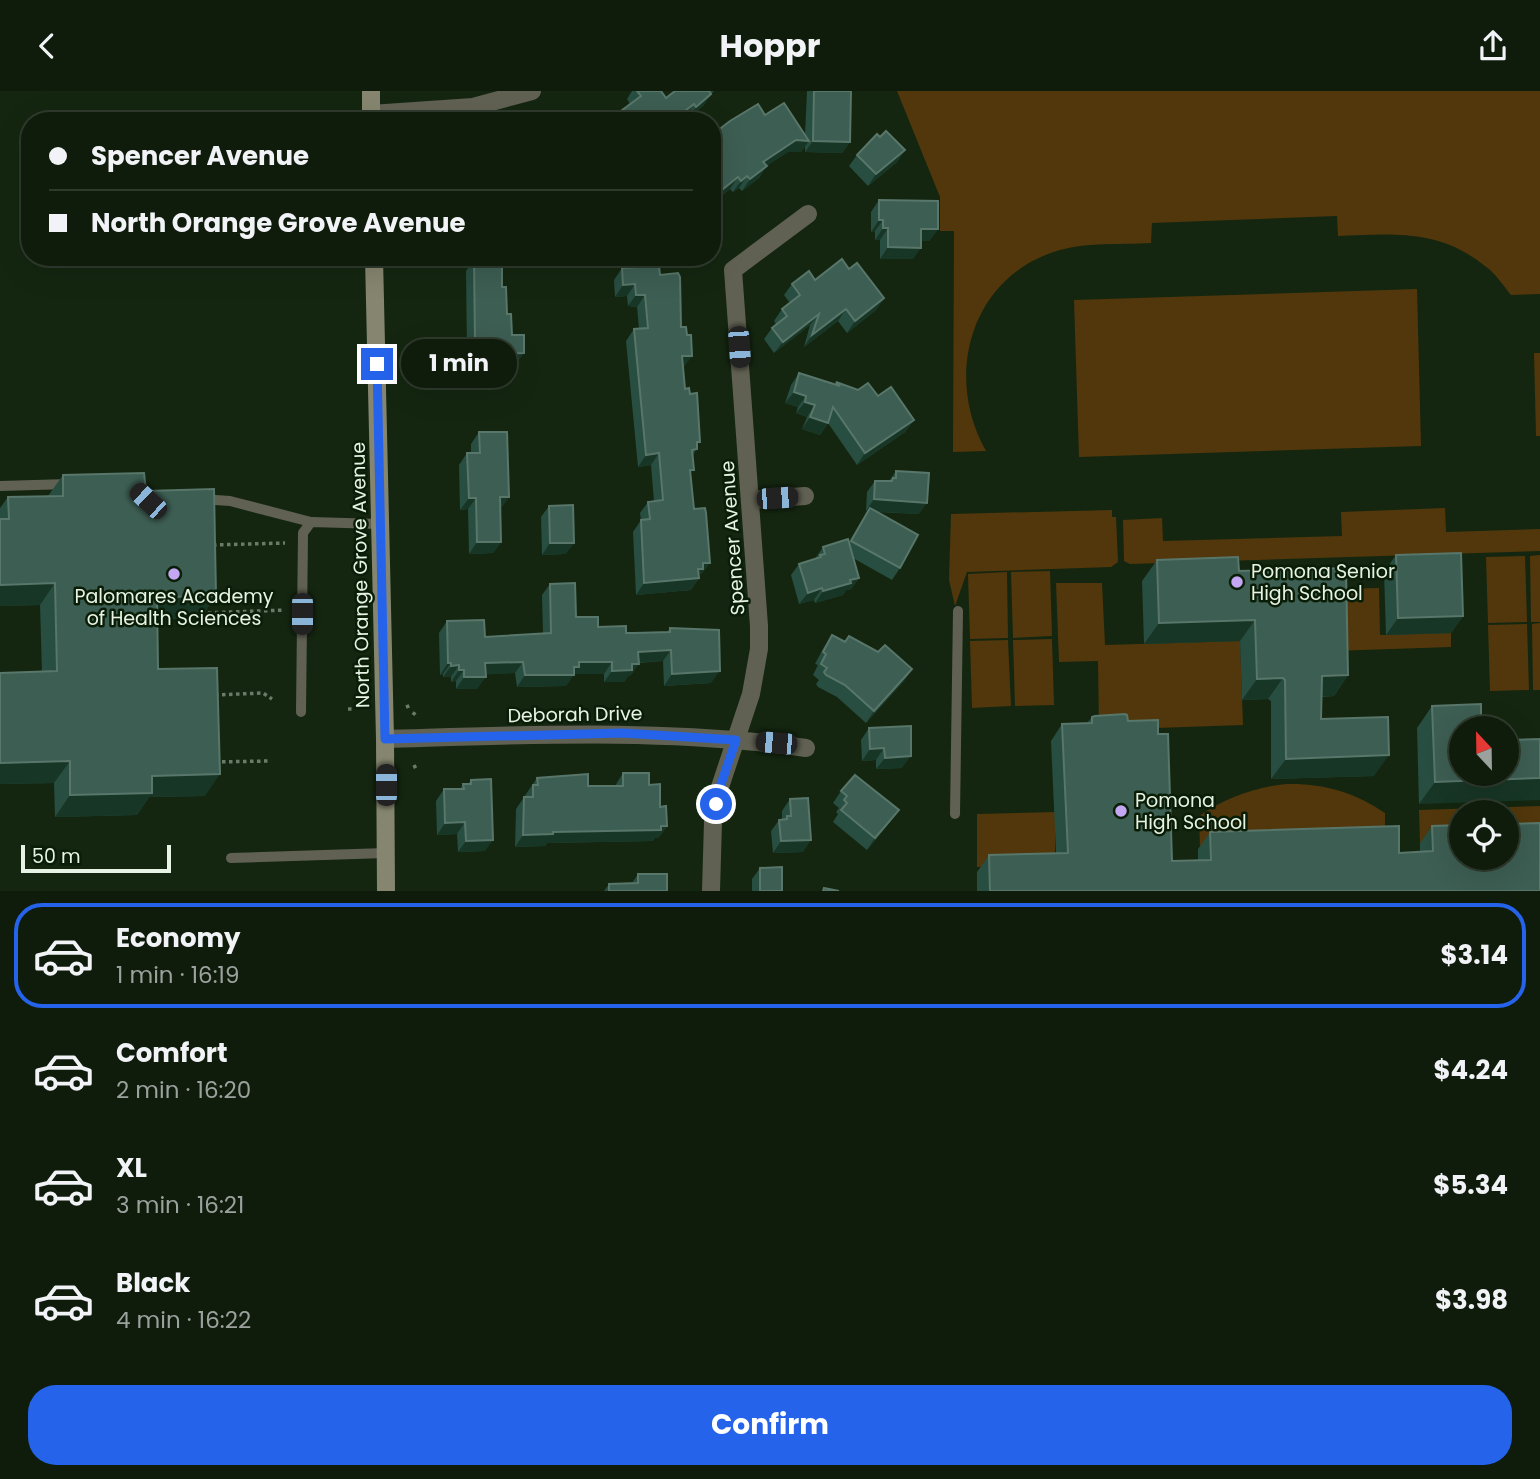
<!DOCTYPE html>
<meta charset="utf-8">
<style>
body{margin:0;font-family:Poppins,sans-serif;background:#182515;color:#f1f3f6;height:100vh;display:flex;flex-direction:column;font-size:26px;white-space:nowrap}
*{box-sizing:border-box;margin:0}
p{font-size:23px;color:#9ba19d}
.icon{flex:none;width:38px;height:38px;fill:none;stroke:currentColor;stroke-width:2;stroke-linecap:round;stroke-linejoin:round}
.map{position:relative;height:800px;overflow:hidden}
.details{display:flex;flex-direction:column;background:#0f1c0c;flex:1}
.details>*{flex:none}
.banner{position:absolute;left:21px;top:21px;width:700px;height:154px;border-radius:28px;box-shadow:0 7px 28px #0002,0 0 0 2px #2f3a2d;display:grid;align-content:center;height:154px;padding:0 28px;background:#0f1c0c}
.needle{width:46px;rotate:338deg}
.buttons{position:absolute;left:1449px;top:625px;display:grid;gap:14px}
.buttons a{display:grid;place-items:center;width:70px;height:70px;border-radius:50%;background:#0f1c0c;box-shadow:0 7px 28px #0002,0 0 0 2px #2f3a2d;font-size:35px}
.scale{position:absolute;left:21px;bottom:18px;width:150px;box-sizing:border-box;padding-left:7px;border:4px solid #e7f3e4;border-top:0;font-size:19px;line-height:24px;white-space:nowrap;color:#e7f3e4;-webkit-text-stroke:5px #0a1d07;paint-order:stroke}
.end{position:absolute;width:32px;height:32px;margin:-16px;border:9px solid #2563eb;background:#fff;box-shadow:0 0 0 4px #fff}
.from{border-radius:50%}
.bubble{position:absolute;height:49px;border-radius:24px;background:#0f1c0c;box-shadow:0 7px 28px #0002,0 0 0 2px #2f3a2d;font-size:23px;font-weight:700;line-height:49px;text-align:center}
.car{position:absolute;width:21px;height:42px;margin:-21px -10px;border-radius:9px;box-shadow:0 0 5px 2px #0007;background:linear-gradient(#222 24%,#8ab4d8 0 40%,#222 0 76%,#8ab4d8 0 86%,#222 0)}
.banner b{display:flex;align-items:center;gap:24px;height:66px;font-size:26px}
.banner b+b{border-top:2px solid #2f3a2d}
.banner i{width:18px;height:18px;background:#f1f3f6}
ul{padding:12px 0 0;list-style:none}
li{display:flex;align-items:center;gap:21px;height:105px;margin:0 14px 10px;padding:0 14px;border:4px solid transparent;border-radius:28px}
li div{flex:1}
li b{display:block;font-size:26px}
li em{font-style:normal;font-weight:700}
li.current{border-color:#2563eb}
li>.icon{width:63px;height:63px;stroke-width:1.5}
.cta{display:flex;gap:14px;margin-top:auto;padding:14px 28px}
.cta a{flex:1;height:80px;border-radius:28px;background:#2563eb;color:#fff;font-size:28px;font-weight:700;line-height:80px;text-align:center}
header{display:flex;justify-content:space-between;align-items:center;height:91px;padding:0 28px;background:#0f1c0c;font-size:32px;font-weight:700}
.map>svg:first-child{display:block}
.green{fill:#51370b}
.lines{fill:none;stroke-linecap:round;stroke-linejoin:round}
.path{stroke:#6b7b68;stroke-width:3.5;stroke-dasharray:3.5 3.5;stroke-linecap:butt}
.service{stroke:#616153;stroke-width:10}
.minor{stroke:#616153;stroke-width:18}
.secondary{stroke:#868670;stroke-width:18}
.wall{fill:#284d41}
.shaded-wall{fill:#183626}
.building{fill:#3d5e53;stroke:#58766a;stroke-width:2}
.route{stroke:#2563eb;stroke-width:9}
.poi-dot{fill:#c3a7f2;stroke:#0a1d07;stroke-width:2.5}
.labels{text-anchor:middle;stroke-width:5;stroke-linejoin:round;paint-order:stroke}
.street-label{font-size:19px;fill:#e7f3e4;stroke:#0a1d07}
.poi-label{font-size:19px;fill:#e7f3e4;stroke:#0a1d07;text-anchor:start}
</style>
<header><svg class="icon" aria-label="back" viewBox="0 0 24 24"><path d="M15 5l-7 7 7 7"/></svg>Hoppr<svg class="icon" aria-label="share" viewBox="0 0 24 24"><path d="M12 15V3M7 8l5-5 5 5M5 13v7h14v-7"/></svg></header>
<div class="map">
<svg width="1540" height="800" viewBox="0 0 1540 800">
<rect width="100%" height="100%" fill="#142610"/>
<g class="green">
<path d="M897,0H1540V203L1511,204C1503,194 1495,182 1485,175C1439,138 1393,143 1338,145L1337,125L1152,132L1151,152C1121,154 1088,151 1060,159C971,184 943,284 986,360L953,361L954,140H940V106Z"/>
<polygon points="1417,198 1421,355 1079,366 1074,209"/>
<polygon points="1534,262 1540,262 1540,345 1536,345"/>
<polygon points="1445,417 1446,441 1540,438 1540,460 1130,473 1124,470 1123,429 1162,427 1163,450 1342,445 1341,421"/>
<polygon points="1112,419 1112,426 1116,426 1118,471 1111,476 967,481 955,515 949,489 951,423"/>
<polygon points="1540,464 1540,531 1531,531 1530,465"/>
<polygon points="1525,465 1527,531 1488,532 1486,466"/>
<polygon points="1050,480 1052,545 1013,547 1011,481"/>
<polygon points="1007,481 1008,547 970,548 968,483"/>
<polygon points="1056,492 1102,492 1105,554 1240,550 1243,634 1099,639 1098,570 1059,571"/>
<polygon points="1379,497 1380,544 1451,542 1451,556 1332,560 1331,498"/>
<polygon points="1540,532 1540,599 1533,599 1532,533"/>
<polygon points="1527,533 1529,599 1490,600 1488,534"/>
<polygon points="1052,548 1054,614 1015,615 1013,549"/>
<polygon points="1008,549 1011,615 972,617 970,550"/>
<path d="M1286,693C1323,692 1354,701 1385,722V752L1200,758L1199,725C1225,707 1255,696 1286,693Z"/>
<polygon points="1540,715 1540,749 1507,750 1507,721 1461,721 1461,751 1420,752 1419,719"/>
<polygon points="1055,721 1055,774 977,776 977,723"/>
</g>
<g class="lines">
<g class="path">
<polyline points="213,454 285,452"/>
<polyline points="201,522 285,519"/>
<polyline points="215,604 263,602 272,608"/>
<polyline points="406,616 412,614"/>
<polyline points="348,618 353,618"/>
<polyline points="413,624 416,620"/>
<polyline points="215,671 269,670"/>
<polyline points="414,674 417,680"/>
</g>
<g class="service">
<polyline points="0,395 69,393"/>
<polyline points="201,408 230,410 311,431"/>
<polyline points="301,621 303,442 311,431 380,433"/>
<polyline points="955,723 958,520"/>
<polyline points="231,767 386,762"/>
</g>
<g class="minor">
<polyline points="371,23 473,16 532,0"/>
<polyline points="750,409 805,405"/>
<path d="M385,648C526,644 667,637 806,657"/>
<polyline points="711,800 713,731 720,696 751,603 759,558 759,535 733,179 808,123"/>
</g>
<g class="secondary">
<polyline points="371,0 371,30"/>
<polyline points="374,166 385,648 386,800"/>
</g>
</g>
<g class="wall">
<polygon points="632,0 661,0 666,7 675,0 714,0 711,3 703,15 688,27 686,25 679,30 612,30 617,23 630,13 627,8"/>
<polygon points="807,0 851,0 850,51 842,62 805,61 805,55 801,61 788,61 766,75 759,87 742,100 739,97 733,101 730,98 715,110 712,106 712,44 765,24 805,44"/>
<polygon points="905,59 897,71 868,95 849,75 857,64"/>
<polygon points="879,109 938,138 929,150 921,150 913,168 880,168 880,149 875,149 875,140 871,141 871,121"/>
<polygon points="474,169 502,196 512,244 516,274 489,275 489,268 470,268 469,261 467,261 466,180"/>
<polygon points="622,177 660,184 681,236 685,298 697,355 693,365 691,383 694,418 710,472 701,483 699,483 699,487 691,499 636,504 633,441 641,429 640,422 648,411 654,410 651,374 638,376 626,250 634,238 639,238 637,216 628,215 627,205 615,206 614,189"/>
<polygon points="849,178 884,207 876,219 847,242 838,230 804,256 810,234 774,262 764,248 772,237 776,233 774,230 782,218 790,212 784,204 792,193 815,189"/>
<polygon points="799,282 835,294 836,291 878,305 914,329 905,341 857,374 828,332 820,344 802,338 807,326 796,322 798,316 785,312 791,294"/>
<polygon points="479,341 509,406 500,418 501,451 493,462 469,463 468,418 460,419 459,374 467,362 471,362 471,353"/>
<polygon points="896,380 919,423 877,421 900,477 892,489 853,467 859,487 851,498 846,499 843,504 815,512 814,509 799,513 791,484 799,473 815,468 823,456 849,451 867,420 866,420 867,401 875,390 889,390"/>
<polygon points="63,384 146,400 201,527 157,528 158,578 205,705 149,706 137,724 55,726 54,692 0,693 0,582 42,581 40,514 0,515 0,417 8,406 48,405"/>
<polygon points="549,415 574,452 565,463 542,464 541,426"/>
<polygon points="1396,464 1463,525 1451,542 1386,544 1384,481"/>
<polygon points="1157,469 1239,480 1348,584 1334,605 1322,606 1321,628 1374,685 1271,688 1271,610 1268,608 1242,609 1240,550 1144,553 1142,490"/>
<polygon points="550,493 576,526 598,536 626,542 634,542 667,541 670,537 711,592 664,595 663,570 639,572 631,584 628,585 624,591 604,591 604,583 574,583 566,595 517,596 515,582 486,583 477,598 456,598 456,590 451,591 451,586 443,586 443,583 440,584 439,542 447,530 485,546 543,542 542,504"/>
<polygon points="832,544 912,578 904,590 866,632 837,606 818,596 816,593 819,589 813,584 818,574 815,573 824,556"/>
<polygon points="1432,615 1461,682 1419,713 1417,637"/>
<polygon points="1092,626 1128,630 1158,643 1172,770 1198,769 1198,758 1210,741 1399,762 1420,761 1420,752 1432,735 1540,800 977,800 977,781 989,764 1056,762 1051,650 1062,633 1087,632"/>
<polygon points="869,637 902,677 876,678 876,669 862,670 861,649"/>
<polygon points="623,682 649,694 660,716 667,735 659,746 655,747 653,750 547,752 545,755 515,756 516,718 537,687 588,695 615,695"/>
<polygon points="471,689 485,760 458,761 457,743 437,744 436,710 444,698 460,698 463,693 468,693"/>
<polygon points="841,700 890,731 867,759 833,731 838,723 836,721 839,717 833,712"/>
<polygon points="790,708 803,761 773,762 771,740 779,729 782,729 782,720"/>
<polygon points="760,777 782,800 752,800 752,788"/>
<polygon points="638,783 667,800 604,800 609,793 632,792"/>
</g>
<g class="shaded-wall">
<polygon points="711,3 703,15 688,27 696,16"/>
<polygon points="694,13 686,25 679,30 672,30"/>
<polygon points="796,49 809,50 801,61 788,61 755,82 763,71"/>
<polygon points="813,50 850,51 842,62 805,61"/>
<polygon points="905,59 897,71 868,95 876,83"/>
<polygon points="767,75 759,87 742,100 750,88"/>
<polygon points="747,85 739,97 733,101 741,90"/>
<polygon points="738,86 730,98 715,110 723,98"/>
<polygon points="879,129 883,129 875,140 871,141"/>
<polygon points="883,137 888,137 880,149 875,149"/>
<polygon points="921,138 938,138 929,150 913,150"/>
<polygon points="888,156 921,157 913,168 880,168"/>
<polygon points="635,193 627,205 615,206 623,194"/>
<polygon points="636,204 645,204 637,216 628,215"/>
<polygon points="884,207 876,219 847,242 855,230"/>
<polygon points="846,218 838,230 804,256 812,244"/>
<polygon points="819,223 810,234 774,262 783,251"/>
<polygon points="475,249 478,249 469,261 467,261"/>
<polygon points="497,256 489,268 470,268 478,257"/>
<polygon points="524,262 516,274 489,275 497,263"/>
<polygon points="682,265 692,265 684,276 674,277"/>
<polygon points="794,301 806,305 798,316 785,312"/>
<polygon points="805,311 815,314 807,326 796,322"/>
<polygon points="810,326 828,332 820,344 802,338"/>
<polygon points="914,329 905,341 857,374 865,362"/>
<polygon points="659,362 651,374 638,376 646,364"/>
<polygon points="500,406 509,406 500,418"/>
<polygon points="469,407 476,407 468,418 460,419"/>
<polygon points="874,408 927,412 919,423 866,420"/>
<polygon points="477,451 501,451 493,462 469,463"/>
<polygon points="550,452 574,452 565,463 542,464"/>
<polygon points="703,472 710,472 701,483 699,483 699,487 691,499 636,504 644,492"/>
<polygon points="859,487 851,498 846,499 843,504 815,512 823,500"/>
<polygon points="55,492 40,514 0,515 0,494"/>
<polygon points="822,497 814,509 799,513 808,502"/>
<polygon points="216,505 201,527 142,528 157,506"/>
<polygon points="1463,525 1451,542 1386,544 1398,527"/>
<polygon points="1255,529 1240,550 1144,553 1159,532"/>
<polygon points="671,559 663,570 630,572 638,561"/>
<polygon points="523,571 515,582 477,584 485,572"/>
<polygon points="579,571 612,571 604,583 574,583 566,595 517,596 525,584"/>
<polygon points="448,572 451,572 443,583 440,584"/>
<polygon points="632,573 639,573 631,584 628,585 624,591 604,591 612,580"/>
<polygon points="459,574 451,586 443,586 451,575"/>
<polygon points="912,578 904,590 866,632 874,620"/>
<polygon points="459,579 464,579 456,590 451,591"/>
<polygon points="720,580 711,592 664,595 672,583"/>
<polygon points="1348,584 1334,605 1307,606 1322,585"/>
<polygon points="464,586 486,586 477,598 456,598"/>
<polygon points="1283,587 1268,608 1242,609 1257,588"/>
<polygon points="884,657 876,669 862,670 870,658"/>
<polygon points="1389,664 1374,685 1271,688 1286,668"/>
<polygon points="911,665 902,677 876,678 885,667"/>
<polygon points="70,670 54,692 0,693 0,672"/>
<polygon points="220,683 205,705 149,706 137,724 55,726 70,704 152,685"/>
<polygon points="1540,687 1540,709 1419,713 1435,691"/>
<polygon points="899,719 890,731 867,759 875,747"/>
<polygon points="465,731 457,743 437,744 445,732"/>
<polygon points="667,735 659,746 655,747 653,750 547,752 545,755 515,756 523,744 553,741"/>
<polygon points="493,749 485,760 458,761 466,750"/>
<polygon points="811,749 803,761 773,762 781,750"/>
</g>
<g class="building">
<polygon points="637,0 661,0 666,7 675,0 709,0 711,3 696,16 694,13 672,30 623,30 617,23 641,5"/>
<polygon points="814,0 851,0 850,51 813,50"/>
<polygon points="784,12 809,50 796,49 763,71 767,75 750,88 747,85 741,90 738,86 723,98 712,84 712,64 718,60 712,53 712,44 730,30 758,13 765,24"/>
<polygon points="886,40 905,59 876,83 857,64 877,43 880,46"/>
<polygon points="879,109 938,110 938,138 921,138 921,157 888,156 888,137 883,137 883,129 879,129"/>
<polygon points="502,168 502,196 506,196 507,223 511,223 512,244 524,244 524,262 497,263 497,256 478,257 478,249 475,249 474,169"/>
<polygon points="842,168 849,178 857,172 884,207 855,230 846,218 812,244 819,223 783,251 772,237 787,225 782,218 800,204 792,193 809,180 815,189"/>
<polygon points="659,175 660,184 678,182 680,186 681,236 686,236 687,244 691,244 692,265 682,265 685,298 689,297 690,303 697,302 700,351 697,351 697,358 692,359 694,379 690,379 694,418 705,417 706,422 710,472 703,472 703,478 698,478 699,487 644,492 641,429 650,428 648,411 663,409 659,362 646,364 634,238 648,237 645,204 636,204 635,193 623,194 622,177"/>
<polygon points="799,282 840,295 836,291 858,299 868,292 878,305 891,296 914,329 865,362 833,316 828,332 810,326 815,314 805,311 806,305 794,301"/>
<polygon points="479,341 507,341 509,406 500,406 501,451 477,451 476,407 469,407 467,362 480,362"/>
<polygon points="896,380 929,382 927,412 874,408 875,390 892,390 893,387 896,387"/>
<polygon points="144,382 146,400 214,398 216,505 157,506 158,578 217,577 220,683 152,685 152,702 70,704 70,670 0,672 0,582 57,580 55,492 0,494 0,428 9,428 8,406 63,405 63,384"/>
<polygon points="573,414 574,452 550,452 549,415"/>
<polygon points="870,417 918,444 900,477 851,450"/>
<polygon points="848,448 859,487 850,489 851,492 823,500 822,497 808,502 799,473 821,466 820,464 825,463 823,456"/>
<polygon points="1461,462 1463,525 1398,527 1396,464"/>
<polygon points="1238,466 1239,480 1346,477 1348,584 1322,585 1321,628 1388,626 1389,664 1286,668 1285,589 1283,587 1257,588 1255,529 1159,532 1157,469"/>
<polygon points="575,492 576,526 598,526 598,536 626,535 626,542 634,542 670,541 670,537 719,539 720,580 672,583 671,559 638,561 639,573 632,573 632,579 612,580 612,571 579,571 579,576 574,576 574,584 525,584 523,571 485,572 486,586 464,586 464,579 459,579 459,574 451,575 451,572 448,572 447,530 484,529 485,546 551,542 550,493"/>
<polygon points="832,544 845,551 849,545 878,561 885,554 912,578 874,620 845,594 826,584 824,581 827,577 821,573 826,563 823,561"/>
<polygon points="1481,613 1481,637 1461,637 1461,682 1507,682 1507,649 1540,648 1540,687 1435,691 1432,615"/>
<polygon points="1125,623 1127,624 1128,630 1158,629 1158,643 1168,643 1172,770 1211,769 1210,741 1399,735 1399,762 1433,760 1432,735 1461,734 1461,766 1507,766 1507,733 1540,732 1540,800 990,800 989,764 1068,762 1062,633 1092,632 1092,626 1095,625"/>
<polygon points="911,635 911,665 885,667 884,657 870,658 869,637"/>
<polygon points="623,682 649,682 649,694 660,693 660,716 666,715 667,735 661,735 661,739 553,741 553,743 523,744 524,706 533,706 533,694 538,694 537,687 588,683 588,695 623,695"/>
<polygon points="855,684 899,719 875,747 841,719 847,712 844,709 847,705 841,700"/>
<polygon points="491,688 493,749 466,750 465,731 445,732 444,698 464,698 463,693 471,693 471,689"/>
<polygon points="808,707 811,749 781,750 779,729 787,728 787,725 791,725 790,708"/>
<polygon points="782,776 782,800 760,800 760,777"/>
<polygon points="638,783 667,783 667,800 609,800 609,793 638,792"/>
<polygon points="824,797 839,800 823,800"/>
</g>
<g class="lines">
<polyline class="route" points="377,273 385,648 622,642 736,649 720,696 716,713"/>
</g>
<g class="poi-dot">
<circle cx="174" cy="483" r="7"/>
<circle cx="1237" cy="491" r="7"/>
<circle cx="1121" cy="720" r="7"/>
</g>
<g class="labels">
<g class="street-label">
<text transform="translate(732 447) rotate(-94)" y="7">Spencer Avenue</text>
<text transform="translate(360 484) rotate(-91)" y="7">North Orange Grove Avenue</text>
<text transform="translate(575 623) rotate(-1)" y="7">Deborah Drive</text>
</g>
<g class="poi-label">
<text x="1251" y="487">Pomona Senior<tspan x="1251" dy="22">High School</tspan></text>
<text x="174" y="512" text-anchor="middle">Palomares Academy<tspan x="174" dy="22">of Health Sciences</tspan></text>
<text x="1135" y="716">Pomona<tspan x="1135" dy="22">High School</tspan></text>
</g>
</g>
</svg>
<div class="buttons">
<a><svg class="needle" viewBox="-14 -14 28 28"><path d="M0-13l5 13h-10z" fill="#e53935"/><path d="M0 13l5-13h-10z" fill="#9ba19d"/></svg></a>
<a><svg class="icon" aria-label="locate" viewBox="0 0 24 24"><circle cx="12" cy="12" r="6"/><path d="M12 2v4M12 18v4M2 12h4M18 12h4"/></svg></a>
</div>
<div class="scale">50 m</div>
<i class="end from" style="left:716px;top:713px"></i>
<i class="end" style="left:377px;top:273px"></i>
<div class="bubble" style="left:401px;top:248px;width:116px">1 min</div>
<i class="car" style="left:739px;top:256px;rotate:176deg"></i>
<i class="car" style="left:777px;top:407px;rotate:86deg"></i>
<i class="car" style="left:148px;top:410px;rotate:313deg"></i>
<i class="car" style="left:302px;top:523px;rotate:180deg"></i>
<i class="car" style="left:776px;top:652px;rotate:275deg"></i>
<i class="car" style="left:386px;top:694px;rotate:0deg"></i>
<div class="banner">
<b><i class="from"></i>Spencer Avenue</b>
<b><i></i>North Orange Grove Avenue</b>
</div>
</div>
<section class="details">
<ul>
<li class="current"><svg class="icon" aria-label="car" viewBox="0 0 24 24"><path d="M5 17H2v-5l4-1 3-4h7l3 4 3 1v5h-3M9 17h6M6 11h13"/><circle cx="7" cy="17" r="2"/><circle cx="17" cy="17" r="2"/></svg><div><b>Economy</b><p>1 min · 16:19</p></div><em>$3.14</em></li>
<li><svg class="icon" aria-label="car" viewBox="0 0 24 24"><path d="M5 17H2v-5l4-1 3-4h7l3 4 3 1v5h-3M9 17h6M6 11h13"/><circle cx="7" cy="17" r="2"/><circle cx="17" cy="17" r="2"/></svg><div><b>Comfort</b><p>2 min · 16:20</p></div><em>$4.24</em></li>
<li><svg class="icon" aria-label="car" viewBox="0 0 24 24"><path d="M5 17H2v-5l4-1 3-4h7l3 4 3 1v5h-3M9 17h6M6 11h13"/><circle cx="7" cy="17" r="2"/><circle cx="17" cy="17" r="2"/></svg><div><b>XL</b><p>3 min · 16:21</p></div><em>$5.34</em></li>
<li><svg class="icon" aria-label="car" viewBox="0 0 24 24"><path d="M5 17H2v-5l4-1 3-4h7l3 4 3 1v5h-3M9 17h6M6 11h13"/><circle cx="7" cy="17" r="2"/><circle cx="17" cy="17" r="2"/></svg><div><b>Black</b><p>4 min · 16:22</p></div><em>$3.98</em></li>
</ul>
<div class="cta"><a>Confirm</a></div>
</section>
